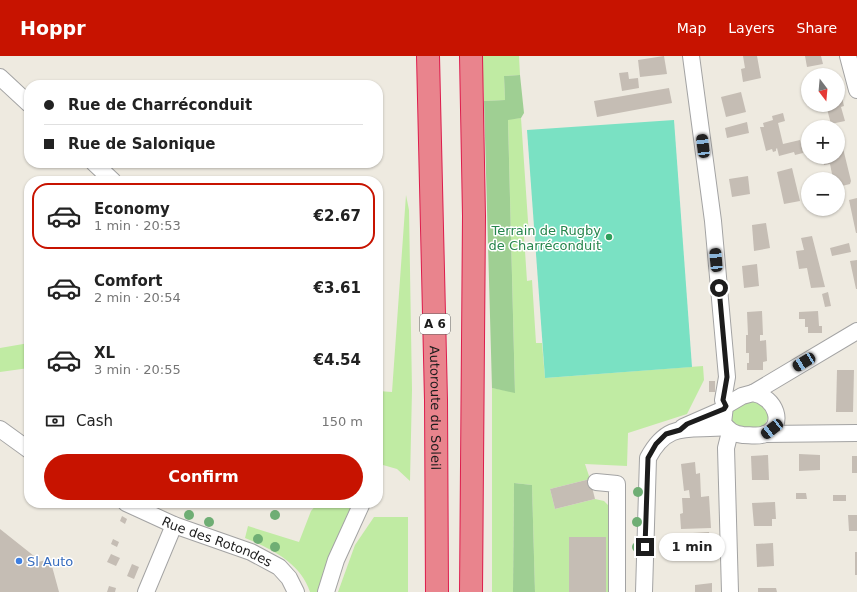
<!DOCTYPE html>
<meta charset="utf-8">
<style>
body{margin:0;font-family:"DejaVu Sans",sans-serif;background:#f2f2f2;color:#222;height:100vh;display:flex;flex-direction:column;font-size:15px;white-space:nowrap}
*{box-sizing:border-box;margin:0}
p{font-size:13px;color:#767676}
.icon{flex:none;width:22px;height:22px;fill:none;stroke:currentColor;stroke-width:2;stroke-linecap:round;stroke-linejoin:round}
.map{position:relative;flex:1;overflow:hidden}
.side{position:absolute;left:24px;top:120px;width:359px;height:332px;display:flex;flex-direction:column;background:#fff;border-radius:16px;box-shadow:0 1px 3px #0004}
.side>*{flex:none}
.top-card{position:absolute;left:24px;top:24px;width:359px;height:88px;border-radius:16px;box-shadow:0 1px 3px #0004;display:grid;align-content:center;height:88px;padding:0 20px;background:#fff}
.needle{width:26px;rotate:164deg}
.controls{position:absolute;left:801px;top:12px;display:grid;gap:8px}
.controls a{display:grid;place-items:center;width:44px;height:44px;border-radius:50%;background:#fff;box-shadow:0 1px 3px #0004;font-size:20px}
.end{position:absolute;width:18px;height:18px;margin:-9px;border:5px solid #1c1c1c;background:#fff;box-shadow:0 0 0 2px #fff}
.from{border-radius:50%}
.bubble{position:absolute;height:28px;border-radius:14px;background:#fff;box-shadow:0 1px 3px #0004;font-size:13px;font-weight:600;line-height:28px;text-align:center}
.car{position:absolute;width:12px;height:24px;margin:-12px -6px;border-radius:5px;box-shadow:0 0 3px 1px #0007;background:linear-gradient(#222 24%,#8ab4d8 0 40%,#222 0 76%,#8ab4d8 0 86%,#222 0)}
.top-card b{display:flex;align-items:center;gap:14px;height:38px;font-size:15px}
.top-card b+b{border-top:1px solid #e0e0e0}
.top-card i{width:10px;height:10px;background:#222}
ul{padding:7px 0 0;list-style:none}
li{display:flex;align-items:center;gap:12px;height:66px;margin:0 8px 6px;padding:0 12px;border:2px solid transparent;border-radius:16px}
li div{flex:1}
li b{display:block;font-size:15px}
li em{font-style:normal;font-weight:600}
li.on{border-color:#c71300}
li>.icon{width:36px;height:36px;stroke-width:1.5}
.pay{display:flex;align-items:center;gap:10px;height:44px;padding:0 20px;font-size:15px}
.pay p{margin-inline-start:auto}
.primary-button{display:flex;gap:8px;margin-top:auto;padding:8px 20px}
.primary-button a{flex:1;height:46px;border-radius:24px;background:#c71300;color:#fff;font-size:16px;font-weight:600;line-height:46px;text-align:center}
header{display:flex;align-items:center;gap:24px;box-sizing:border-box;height:56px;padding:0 20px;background:#c71300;color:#fff}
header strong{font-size:19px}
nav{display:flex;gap:22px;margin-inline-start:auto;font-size:14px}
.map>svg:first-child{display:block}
.grass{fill:#c0eba3}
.forest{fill:#9fcf93}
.pitch{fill:#7ae1c3}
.building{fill:#c5bdb4}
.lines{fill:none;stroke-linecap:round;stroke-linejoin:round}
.minor-casing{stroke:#a3a3a3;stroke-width:18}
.highway-casing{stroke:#dd1c4c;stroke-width:24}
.minor{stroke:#fff;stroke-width:16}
.highway{stroke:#e9848d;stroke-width:22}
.tree{fill:#6fae74}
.route{stroke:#1c1c1c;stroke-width:5}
.leisure-dot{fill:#2e9e5b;stroke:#fff;stroke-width:1.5}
.shop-dot{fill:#3f7fe0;stroke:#fff;stroke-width:1.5}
.labels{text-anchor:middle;stroke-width:3;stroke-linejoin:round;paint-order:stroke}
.shield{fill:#fff;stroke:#606060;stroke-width:1}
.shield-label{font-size:12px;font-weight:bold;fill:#1c1c1c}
.leisure-label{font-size:13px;fill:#27864d;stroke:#fff;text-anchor:end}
.street-label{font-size:13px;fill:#1c1c1c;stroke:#fff}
.shop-label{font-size:13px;fill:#366cbe;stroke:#fff;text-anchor:start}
</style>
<header>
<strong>Hoppr</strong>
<nav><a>Map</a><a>Layers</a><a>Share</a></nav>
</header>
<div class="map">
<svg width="857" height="536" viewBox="0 0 857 536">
<rect width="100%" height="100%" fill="#eeeae0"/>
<g class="grass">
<polygon points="482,0 519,0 520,19 504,20 505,44 484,45"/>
<polygon points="521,62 529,180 524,180 527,225 532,224 536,287 542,287 545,322 703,310 704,324 687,358 628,377 627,410 585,408 590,423 550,433 555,453 595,443 604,445 614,455 612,536 535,536 532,429 514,427 513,536 492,536 492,332 515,336 508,63"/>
<polygon points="406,139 409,154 412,334 410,425 397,413 383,409 378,371 378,335 392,336"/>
<polygon points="29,287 29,312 0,316 0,292"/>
<polygon points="753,343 762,345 769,360 765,368 760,372 734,372 730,368 733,352"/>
<path d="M318,447H354L320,536H310C301,507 270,492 245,482L248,470L299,486L311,455Z"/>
<polygon points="374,461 408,461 408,536 338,536 355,489"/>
</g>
<g class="forest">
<polygon points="520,19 524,57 521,62 508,64 515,337 492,332 484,45 505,44 504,20"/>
<polygon points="514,427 532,429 535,536 513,536"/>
</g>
<polygon class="pitch" points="674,64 692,311 545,322 527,74"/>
<g class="building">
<polygon points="664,0 667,18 640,21 638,4"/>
<polygon points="743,0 757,0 761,22 743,26 741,13 745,12"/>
<polygon points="805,0 821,0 823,8 807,11"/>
<polygon points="628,16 629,23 638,22 639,32 622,35 619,17"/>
<polygon points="669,32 672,47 597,61 594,45"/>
<polygon points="741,36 746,56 726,61 721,41"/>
<polygon points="841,37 844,50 841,51 845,65 831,68 827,53 824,54 823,49 838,49 838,38"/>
<polygon points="783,57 785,65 778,67 783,88 800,84 803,97 795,99 794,96 779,100 777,92 776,93 776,95 773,96 772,93 766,95 760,71 764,71 763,67 773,64 772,60"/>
<polygon points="747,66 749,77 727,82 725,72"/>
<polygon points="841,84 851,125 850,128 838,131 838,123 833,123 830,108 824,109 822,101 838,101 838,85"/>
<polygon points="792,112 800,145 784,148 777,116"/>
<polygon points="748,120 750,138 732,141 729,123"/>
<polygon points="808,131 808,150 807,150 803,132"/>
<polygon points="857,142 857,177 856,177 849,144"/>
<polygon points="766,167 770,192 754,195 752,169"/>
<polygon points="812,180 825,231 811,232 807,212 799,213 796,195 804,194 801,182"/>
<polygon points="849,187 851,196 832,200 830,192"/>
<polygon points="857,204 857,233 856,233 850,205"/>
<polygon points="757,208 759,230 744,232 742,210"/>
<polygon points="828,236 831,250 825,251 822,238"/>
<polygon points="762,255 763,279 760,279 760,285 766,284 767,305 763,306 763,314 747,314 747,307 749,307 749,297 746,297 746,279 748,279 747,256"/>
<polygon points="818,255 819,270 822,270 822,277 808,277 808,271 805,271 805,263 799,263 799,256"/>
<polygon points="837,314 854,314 853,356 836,356"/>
<rect x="709" y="325" width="6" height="11"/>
<polygon points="799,398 820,399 820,414 799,415"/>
<polygon points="768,399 769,424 752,424 751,400"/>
<rect x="852" y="400" width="5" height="17"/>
<polygon points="695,406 696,418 700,417 701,441 709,440 711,472 681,473 680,458 683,457 682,442 690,442 689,434 684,435 681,408"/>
<polygon points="590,423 595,443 555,453 550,433"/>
<polygon points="796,437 806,437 807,443 796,443"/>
<rect x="833" y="439" width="13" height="6"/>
<polygon points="775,446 776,463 772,463 772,470 754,470 752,447"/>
<polygon points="848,459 857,459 857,475 849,475"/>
<polygon points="122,460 127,463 125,468 120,465"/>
<polygon points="0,473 39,504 38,506 50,503 59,536 0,536"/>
<polygon points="709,476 711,501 693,501 693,477"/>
<rect x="569" y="481" width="37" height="55"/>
<polygon points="113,483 119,486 117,491 111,488"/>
<polygon points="773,487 774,510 757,511 756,488"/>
<rect x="855" y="496" width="2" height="23"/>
<polygon points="111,498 120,502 116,510 107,506"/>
<polygon points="132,508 139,511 134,523 127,520"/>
<polygon points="712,527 712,536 695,536 695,529"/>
<polygon points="109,530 116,532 115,536 107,536"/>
<polygon points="758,532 776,532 777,536 758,536"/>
</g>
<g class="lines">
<g class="minor-casing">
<g id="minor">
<polyline points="691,0 713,165 727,321 723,344 725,350"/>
<polyline points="848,0 857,34"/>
<polyline points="0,21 29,48"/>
<polyline points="94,107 113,125"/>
<path d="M753,337C776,341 786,370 765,378C759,381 750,379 743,379C734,378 729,375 723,367L725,350L742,340Z"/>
<polyline points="753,337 857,275"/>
<polyline points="683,371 724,353"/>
<polyline points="0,373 29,394"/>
<polyline points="765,378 857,377"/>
<polyline points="596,426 617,428 617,536"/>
<path id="s1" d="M126,447L174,469L251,496L279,511L289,522L296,536"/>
<polyline points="146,536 174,469"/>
<polyline points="326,536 336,504 362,447"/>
<path d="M644,536L648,402C668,364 689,375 726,371"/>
<polyline points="730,536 726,392 730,376"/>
</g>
</g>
<g class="highway-casing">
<g id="highway">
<path id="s2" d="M428,0L436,344L437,536"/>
<polyline points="471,0 474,160 471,536"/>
</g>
</g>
<use href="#minor" class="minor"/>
<use href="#highway" class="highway"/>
</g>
<g class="tree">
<circle cx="638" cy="436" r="5"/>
<circle cx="189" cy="459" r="5"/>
<circle cx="275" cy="459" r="5"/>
<circle cx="209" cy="466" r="5"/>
<circle cx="637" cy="466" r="5"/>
<circle cx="258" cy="483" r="5"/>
<circle cx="275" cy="491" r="5"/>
<circle cx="637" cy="491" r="5"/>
</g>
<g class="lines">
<polyline class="route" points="645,491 648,402 656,388 666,378 680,374 687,368 724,353 726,350 723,344 727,321 719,232"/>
</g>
<circle class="leisure-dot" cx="609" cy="181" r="4"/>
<circle class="shop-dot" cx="19" cy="505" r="4"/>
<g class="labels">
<rect class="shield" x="420" y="258" width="30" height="20" rx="3"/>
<g class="shield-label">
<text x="435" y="272">A 6</text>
</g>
<g class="leisure-label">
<text x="601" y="179">Terrain de Rugby<tspan x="601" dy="15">de Charréconduit</tspan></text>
</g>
<g class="street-label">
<text dy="5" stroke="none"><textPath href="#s2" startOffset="352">Autoroute du Soleil</textPath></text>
<text dy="5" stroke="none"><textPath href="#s1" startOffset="99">Rue des Rotondes</textPath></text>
</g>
<g class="shop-label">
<text x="27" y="510">Sl Auto</text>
</g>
</g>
</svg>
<div class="controls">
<a><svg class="needle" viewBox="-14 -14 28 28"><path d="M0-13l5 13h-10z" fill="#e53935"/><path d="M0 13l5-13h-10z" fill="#767676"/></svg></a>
<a>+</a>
<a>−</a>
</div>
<i class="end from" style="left:719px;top:232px"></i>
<i class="end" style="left:645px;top:491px"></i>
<div class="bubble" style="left:659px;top:477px;width:66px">1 min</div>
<i class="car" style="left:703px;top:90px;rotate:353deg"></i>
<i class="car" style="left:716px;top:204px;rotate:355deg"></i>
<i class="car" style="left:804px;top:306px;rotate:239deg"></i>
<i class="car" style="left:772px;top:373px;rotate:232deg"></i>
<div class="top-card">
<b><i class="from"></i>Rue de Charréconduit</b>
<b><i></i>Rue de Salonique</b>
</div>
<section class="side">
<ul>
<li class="on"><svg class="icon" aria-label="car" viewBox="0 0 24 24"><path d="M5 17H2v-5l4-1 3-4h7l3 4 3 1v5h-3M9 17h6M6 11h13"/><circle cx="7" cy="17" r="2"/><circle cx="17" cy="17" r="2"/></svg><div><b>Economy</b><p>1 min · 20:53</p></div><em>€2.67</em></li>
<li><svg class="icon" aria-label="car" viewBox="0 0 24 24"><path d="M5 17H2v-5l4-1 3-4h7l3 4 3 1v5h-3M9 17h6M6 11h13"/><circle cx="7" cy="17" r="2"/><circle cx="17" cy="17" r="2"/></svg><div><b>Comfort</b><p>2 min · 20:54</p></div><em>€3.61</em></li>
<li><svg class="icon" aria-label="car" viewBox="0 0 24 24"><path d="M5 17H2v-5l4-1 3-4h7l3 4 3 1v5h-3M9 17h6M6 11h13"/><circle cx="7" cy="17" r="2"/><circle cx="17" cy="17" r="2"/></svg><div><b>XL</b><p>3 min · 20:55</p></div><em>€4.54</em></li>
</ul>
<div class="pay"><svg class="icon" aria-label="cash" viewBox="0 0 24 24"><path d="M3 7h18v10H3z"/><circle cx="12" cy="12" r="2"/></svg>Cash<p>150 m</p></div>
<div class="primary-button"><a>Confirm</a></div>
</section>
</div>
